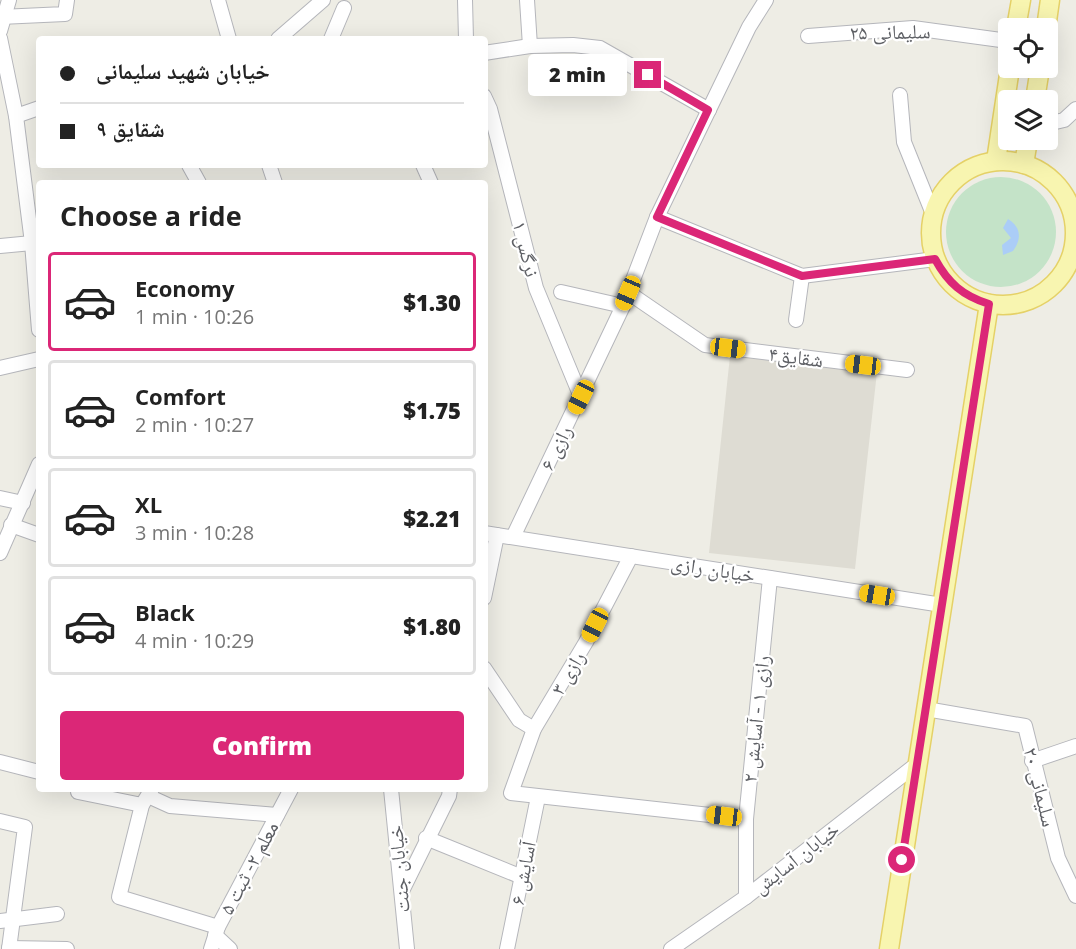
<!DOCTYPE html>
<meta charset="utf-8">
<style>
body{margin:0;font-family:"Open Sans","Noto Naskh Arabic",sans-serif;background:#f2f2f2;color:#222;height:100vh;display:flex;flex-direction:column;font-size:22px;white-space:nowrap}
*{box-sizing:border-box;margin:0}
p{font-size:20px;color:#767676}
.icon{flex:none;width:33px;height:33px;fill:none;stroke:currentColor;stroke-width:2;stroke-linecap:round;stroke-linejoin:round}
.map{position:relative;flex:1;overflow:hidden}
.sheet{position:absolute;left:36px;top:180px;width:452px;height:612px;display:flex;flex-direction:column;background:#fff;border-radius:6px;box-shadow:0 6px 24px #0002}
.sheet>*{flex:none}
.banner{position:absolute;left:36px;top:36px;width:452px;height:132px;border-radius:6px;box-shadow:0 6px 24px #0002;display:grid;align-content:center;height:132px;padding:0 24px;background:#fff}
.fabs{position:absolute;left:998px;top:18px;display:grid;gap:12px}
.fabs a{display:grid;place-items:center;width:60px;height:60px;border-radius:6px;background:#fff;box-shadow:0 6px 24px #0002;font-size:30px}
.end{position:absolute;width:27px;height:27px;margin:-14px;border:8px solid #db2777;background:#fff;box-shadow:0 0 0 3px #fff}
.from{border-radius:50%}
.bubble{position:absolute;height:42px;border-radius:6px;background:#fff;box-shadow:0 6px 24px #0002;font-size:20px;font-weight:800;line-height:42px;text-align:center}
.car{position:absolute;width:18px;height:36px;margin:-18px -9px;border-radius:8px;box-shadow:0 0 4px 2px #0007;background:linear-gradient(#f5c518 24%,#345 0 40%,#f5c518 0 76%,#345 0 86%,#f5c518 0)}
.banner b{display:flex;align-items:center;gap:21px;height:57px;font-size:22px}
.banner b+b{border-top:2px solid #e0e0e0}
.banner i{width:15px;height:15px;background:#222}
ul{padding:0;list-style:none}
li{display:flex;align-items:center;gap:18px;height:99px;margin:0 12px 9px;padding:0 12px;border:3px solid #e0e0e0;border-radius:6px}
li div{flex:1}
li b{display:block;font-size:22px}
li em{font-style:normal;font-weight:800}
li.on{border-color:#db2777}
li>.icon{width:54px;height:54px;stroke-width:1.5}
h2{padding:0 24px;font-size:27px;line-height:72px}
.primary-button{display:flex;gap:12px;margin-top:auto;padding:12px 24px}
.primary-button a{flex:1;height:69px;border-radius:6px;background:#db2777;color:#fff;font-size:24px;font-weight:800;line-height:69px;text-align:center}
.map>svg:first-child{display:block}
.education{fill:#dedcd3}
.green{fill:#c4e3c8}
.water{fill:#abcdf7}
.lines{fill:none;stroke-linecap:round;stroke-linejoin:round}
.minor-casing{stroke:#b5b6bb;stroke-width:16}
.major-casing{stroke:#e5d167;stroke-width:21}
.minor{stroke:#fff;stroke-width:14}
.major{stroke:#f8f5b0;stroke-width:18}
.route{stroke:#db2777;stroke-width:8}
.labels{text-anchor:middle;stroke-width:4.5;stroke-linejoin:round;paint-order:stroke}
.street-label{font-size:20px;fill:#5d5f64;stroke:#fff}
</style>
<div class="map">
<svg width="1076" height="949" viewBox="0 0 1076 949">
<rect width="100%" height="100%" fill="#eeede5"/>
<polygon class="education" points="730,356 877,372 855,569 709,553"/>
<circle class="green" cx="1001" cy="232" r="55"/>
<path class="water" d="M1008,219C1021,227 1022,239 1013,251L1003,255L1002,245L1011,238L1003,228Z"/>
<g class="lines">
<g class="minor-casing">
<g id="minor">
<polyline points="218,0 229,39"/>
<polyline points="465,0 466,39"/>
<polyline points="527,0 530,46"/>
<polyline points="0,17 65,14 67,0"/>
<polyline points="0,31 9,0"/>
<polyline points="808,36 913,28 1008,41"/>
<polyline points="0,38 16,116 32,243 39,330"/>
<polyline points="278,39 323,0"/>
<polyline points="331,39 344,8"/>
<polyline points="484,53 530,46 573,45 600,48 709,110"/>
<polyline points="900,95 904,142 933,214"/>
<polyline points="484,96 490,109 536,288 581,397"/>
<polyline points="16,116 39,108"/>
<polyline points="1047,124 1064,120 1076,109"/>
<polyline points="189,165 199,183"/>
<polyline points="269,165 275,183"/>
<polyline points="423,165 431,183"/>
<polyline points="657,217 802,276 935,259"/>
<polyline points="1075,238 1076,237"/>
<polyline points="0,246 32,243"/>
<polyline points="561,292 623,306"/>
<polyline points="629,293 705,345 907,370"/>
<polyline points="796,320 802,276"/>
<polyline points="0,368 39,359"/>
<polyline points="0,498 23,503"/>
<polyline points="11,525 39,535"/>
<polyline points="484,533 942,605"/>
<polyline points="513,537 623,306 657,217 749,27 766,0"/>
<polyline points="0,553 39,464"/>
<polyline points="631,556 586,642 534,729 511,793 746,819"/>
<polyline points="484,598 497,535"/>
<polyline points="484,668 519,720 534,729"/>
<polyline points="926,709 1025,726 1058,858 1076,896"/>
<polyline points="1032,761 1076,746"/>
<polyline points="0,762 39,772"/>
<polyline points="152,789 142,805 119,897 218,927"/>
<polyline points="391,789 407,949"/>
<polyline points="78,792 142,805"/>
<polyline points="148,796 170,806 277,815"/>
<polyline points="0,821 25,827 9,949"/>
<polyline points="426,838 522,877"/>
<polyline points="403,889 449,796 450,789"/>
<polyline points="746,897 746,819 770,578"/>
<polyline points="0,921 57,914"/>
<polyline points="215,935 230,949"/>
<polyline points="9,948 67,949"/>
<polyline points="211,949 218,927 291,789"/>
<polyline points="507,949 538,797"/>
<polyline points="671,949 746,897 917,764"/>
</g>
</g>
<g class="major-casing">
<g id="major">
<polyline points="1016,28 1021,0"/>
<polyline points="1046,28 1050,0"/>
<polyline points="1035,100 1040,68"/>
<polyline points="996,161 1010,68"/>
<circle cx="1003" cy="233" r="72"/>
<polyline points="1024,164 1028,140"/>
<polyline points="889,949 989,304"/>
</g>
</g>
<use href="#minor" class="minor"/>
<use href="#major" class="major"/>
</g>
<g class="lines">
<path class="route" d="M648,75L708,110L657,217L802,276L935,259C948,283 963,296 989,304L902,860"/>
</g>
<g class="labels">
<g class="street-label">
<text transform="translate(890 32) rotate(-1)" y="7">سلیمانی ۲۵</text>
<text transform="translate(526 249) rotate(76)" y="7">نرگس ۱</text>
<text transform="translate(796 357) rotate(7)" y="7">شقایق۴</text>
<text transform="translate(556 448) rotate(-64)" y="7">رازی ۶</text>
<text transform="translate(713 569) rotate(9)" y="7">خیابان رازی</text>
<text transform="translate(568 673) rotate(-59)" y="7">رازی ۳</text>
<text transform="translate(756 719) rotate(-84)" y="7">رازی ۱ - آسایش ۲</text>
<text transform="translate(1040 787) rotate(76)" y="7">سلیمانی ۲۰</text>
<text transform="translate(796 858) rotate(-38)" y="7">خیابان آسایش</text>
<text transform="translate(249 868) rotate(-62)" y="7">معلم ۲- ثبت ۵</text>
<text transform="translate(399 869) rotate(-95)" y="7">خیابان جنت</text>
<text transform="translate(523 873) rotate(-79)" y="7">آسایش ۶</text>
</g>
</g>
</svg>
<div class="fabs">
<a><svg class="icon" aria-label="locate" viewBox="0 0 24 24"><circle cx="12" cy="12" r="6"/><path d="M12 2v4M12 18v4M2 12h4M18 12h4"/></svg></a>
<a><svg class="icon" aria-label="layers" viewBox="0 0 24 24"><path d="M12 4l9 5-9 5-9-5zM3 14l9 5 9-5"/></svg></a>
</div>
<i class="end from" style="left:902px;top:860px"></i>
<i class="end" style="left:648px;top:75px"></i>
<div class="bubble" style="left:528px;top:54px;width:99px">2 min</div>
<i class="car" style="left:628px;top:293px;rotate:203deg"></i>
<i class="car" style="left:728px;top:348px;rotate:97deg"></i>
<i class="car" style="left:863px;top:365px;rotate:277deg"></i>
<i class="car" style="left:581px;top:397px;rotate:206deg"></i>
<i class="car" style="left:877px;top:595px;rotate:279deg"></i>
<i class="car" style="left:595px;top:625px;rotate:207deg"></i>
<i class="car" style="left:724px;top:816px;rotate:277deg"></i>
<div class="banner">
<b><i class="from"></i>خیابان شهید سلیمانی</b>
<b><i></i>شقایق ۹</b>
</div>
<section class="sheet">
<h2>Choose a ride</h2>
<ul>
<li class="on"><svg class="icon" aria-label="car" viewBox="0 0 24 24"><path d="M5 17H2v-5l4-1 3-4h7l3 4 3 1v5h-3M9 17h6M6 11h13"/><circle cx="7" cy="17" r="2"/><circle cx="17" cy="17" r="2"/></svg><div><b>Economy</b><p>1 min · 10:26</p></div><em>$1.30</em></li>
<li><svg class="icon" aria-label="car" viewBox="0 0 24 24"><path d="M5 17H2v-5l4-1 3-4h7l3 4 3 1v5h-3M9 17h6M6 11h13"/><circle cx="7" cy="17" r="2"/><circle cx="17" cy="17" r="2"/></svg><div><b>Comfort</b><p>2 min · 10:27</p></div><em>$1.75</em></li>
<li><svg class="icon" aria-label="car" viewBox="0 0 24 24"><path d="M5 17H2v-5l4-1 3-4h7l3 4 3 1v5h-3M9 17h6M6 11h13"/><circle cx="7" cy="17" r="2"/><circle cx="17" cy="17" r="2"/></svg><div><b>XL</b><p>3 min · 10:28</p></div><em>$2.21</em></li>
<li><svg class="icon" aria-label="car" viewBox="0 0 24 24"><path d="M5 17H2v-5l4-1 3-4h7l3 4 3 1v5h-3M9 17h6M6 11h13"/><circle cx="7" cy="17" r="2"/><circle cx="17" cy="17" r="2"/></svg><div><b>Black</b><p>4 min · 10:29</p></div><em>$1.80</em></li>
</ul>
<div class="primary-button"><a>Confirm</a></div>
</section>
</div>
